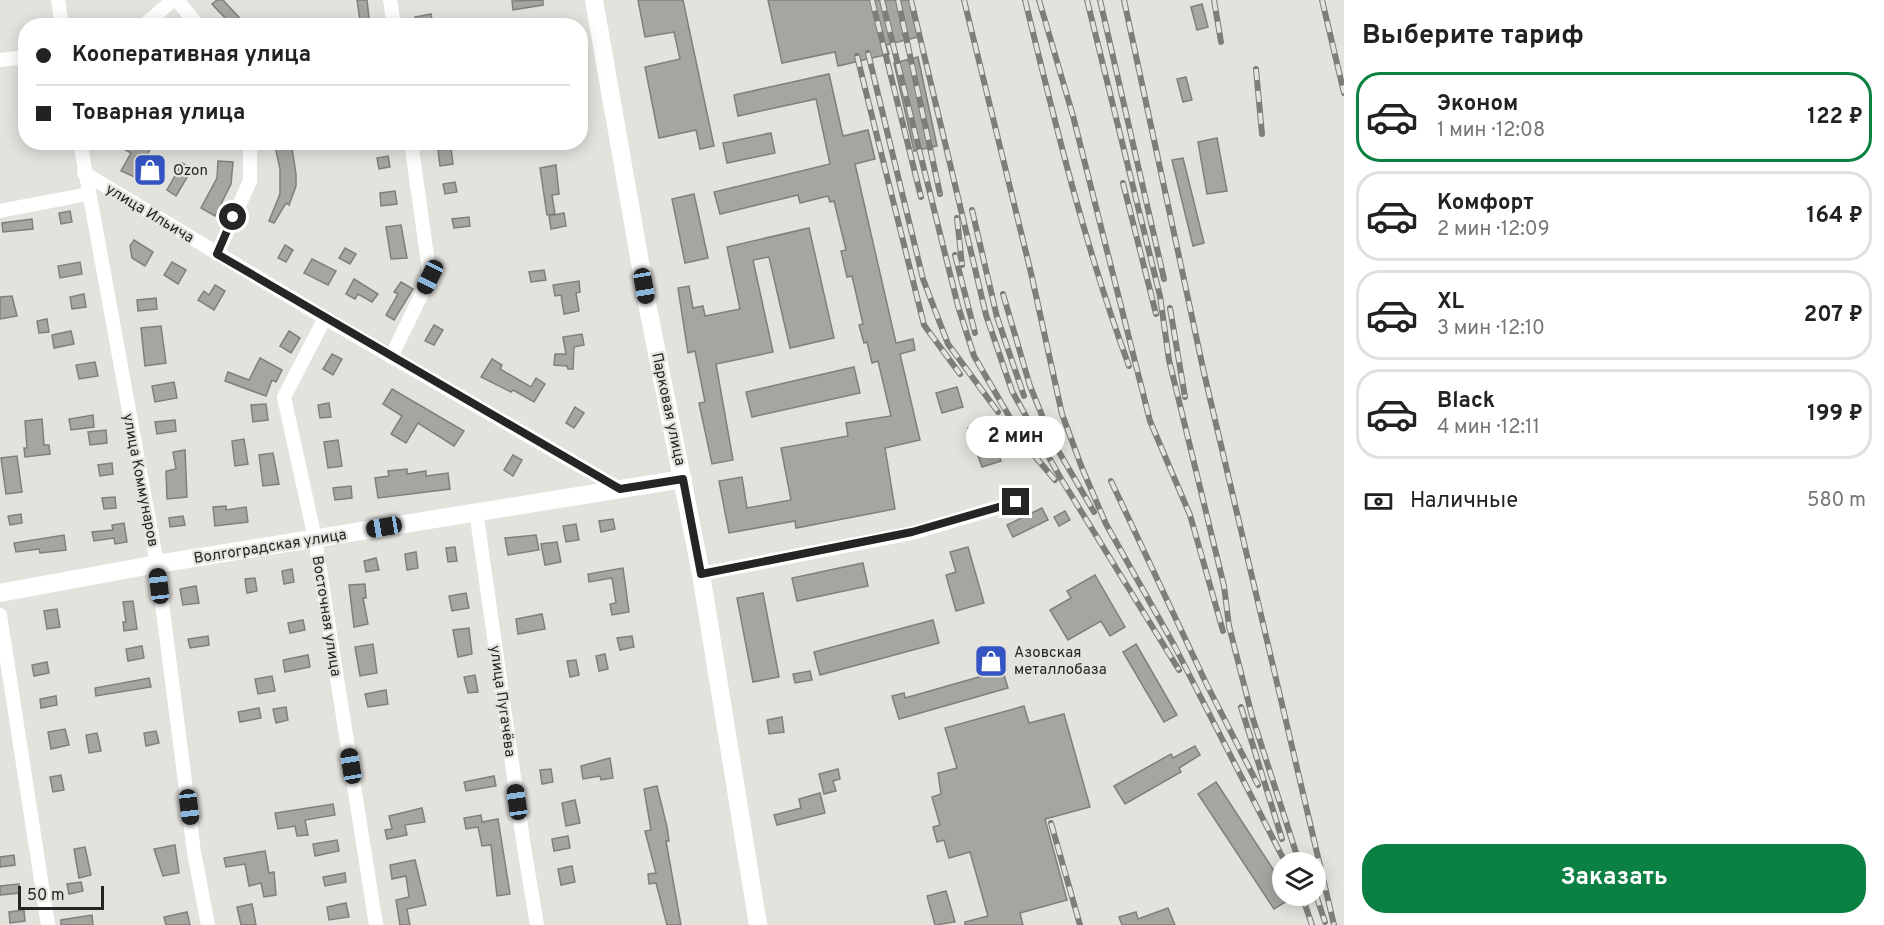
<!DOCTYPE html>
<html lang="ru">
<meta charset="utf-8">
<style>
body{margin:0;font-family:Overpass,sans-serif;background:#f2f2f2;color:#222;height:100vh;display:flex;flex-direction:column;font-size:22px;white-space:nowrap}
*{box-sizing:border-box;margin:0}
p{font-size:20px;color:#767676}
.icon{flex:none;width:33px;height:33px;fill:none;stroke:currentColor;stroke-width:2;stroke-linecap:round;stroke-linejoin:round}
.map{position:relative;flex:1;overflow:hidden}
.details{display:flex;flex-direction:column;background:#fff;width:540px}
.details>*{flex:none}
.top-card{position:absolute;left:18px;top:18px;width:570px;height:132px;border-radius:24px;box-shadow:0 3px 15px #0003;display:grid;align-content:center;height:132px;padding:0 18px;background:#fff}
.fabs{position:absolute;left:1272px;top:852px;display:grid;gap:12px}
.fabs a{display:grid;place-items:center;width:54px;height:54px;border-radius:50%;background:#fff;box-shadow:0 3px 15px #0003;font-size:30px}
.scale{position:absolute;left:18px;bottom:15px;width:86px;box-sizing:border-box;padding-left:6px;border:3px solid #262523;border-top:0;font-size:16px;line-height:21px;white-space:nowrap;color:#262523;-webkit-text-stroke:4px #e4e2dd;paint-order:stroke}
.end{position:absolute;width:27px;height:27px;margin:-14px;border:8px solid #262523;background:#fff;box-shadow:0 0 0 3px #fff}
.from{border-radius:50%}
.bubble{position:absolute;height:42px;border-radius:21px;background:#fff;box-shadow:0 3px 15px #0003;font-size:20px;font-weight:700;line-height:42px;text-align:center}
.car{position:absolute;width:18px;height:36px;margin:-18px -9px;border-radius:8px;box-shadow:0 0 4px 2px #0007;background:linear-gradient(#222 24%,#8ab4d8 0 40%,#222 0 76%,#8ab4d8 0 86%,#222 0)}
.top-card b{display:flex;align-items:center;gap:21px;height:57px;font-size:22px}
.top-card b+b{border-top:2px solid #e0e0e0}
.top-card i{width:15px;height:15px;background:#222}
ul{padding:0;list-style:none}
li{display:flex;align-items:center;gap:18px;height:90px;margin:0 12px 9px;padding:0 6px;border:3px solid #e0e0e0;border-radius:24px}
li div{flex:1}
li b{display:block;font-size:22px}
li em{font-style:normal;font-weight:700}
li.current{border-color:#0b8043}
li>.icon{width:54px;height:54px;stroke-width:1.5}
h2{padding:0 18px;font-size:27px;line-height:72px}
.pay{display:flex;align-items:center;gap:15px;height:66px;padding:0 18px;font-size:22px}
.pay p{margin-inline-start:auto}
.action{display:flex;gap:12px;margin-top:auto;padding:12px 18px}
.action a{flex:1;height:69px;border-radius:24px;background:#0b8043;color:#fff;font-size:24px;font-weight:700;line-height:69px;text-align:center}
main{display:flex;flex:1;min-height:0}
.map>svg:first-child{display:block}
.building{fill:#a6a5a0;stroke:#807f7a;stroke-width:1.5}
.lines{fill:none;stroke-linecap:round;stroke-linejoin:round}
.street{stroke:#fff;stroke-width:14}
.secondary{stroke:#fff;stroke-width:18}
.rail-casing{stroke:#7e7d79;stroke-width:6}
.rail{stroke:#e4e2dd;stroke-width:4;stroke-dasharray:11;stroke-linecap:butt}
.route{stroke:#262523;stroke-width:8}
.labels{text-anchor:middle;stroke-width:4.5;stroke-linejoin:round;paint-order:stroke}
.poi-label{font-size:15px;fill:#262523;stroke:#e4e2dd;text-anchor:start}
.street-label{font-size:15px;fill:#262523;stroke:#e4e2dd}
</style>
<main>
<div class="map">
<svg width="1344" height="925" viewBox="0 0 1344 925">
<rect width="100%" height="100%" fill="#e4e2dd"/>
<g class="building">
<polygon points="217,0 223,0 247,26 217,26 225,18 212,4"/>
<polygon points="357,0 367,0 369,18 360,20"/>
<polygon points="543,0 543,5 513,10 512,1"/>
<polygon points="638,0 683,0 714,146 700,149 696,130 659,138 645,67 680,59 674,32 645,37"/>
<polygon points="768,0 909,0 918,37 886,45 889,54 838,66 835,52 782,63"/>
<polygon points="1202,4 1208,27 1197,30 1191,7"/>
<polygon points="431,14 433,26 417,26 415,17"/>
<polygon points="918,57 937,146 914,151 894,63"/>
<polygon points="829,74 843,136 868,130 875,159 855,164 896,343 913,339 915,350 900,354 920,440 885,448 895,509 796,528 795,521 729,533 719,481 742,477 747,508 791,500 781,448 848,436 846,423 891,416 878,361 872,363 867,342 864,343 859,325 863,324 852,276 847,277 841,251 846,250 834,201 830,202 828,196 800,203 798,195 720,214 714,192 830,164 816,99 738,116 734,95"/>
<polygon points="1186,77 1192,100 1183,102 1177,79"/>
<polygon points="771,133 775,153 727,163 723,143"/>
<polygon points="1217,138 1227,191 1207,194 1198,142"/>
<polygon points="128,142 154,142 143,163 155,170 148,183 121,171 131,153 124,149"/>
<polygon points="274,142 291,142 296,174 296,186 289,205 286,203 274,223 269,221 280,194 280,169"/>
<polygon points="451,148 453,164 440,166 438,150"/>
<polygon points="388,156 390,167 379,169 377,158"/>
<polygon points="1183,158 1204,243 1193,246 1172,160"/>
<polygon points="218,161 233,162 231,184 215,216 201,208 217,178"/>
<polygon points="182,163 192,169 176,196 167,190"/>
<polygon points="556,165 559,194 552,195 555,214 547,215 540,168"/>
<polygon points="455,182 457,192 445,194 443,184"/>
<polygon points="395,191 397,204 381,206 380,193"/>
<polygon points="694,194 708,258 685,263 672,199"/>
<polygon points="70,211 72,222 61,224 59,213"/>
<polygon points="564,213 566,226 551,229 549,216"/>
<polygon points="469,217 470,226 454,228 452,219"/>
<polygon points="32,219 33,229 3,232 2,223"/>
<polygon points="401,225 407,258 391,259 386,227"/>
<polygon points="809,228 834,338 790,348 769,257 753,260 773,352 716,364 733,460 712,464 699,403 705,402 695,351 688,353 678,288 689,286 693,308 703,306 705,316 740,309 727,247"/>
<polygon points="134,240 153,252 145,266 132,258 130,246"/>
<polygon points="285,245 293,250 286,262 278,258"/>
<polygon points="345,248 356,254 350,264 339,258"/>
<polygon points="312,259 336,271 328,285 304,273"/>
<polygon points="80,262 82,274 60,278 58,266"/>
<polygon points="172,262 186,270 178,284 164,275"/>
<polygon points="544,270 546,280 531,282 529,272"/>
<polygon points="354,279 378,294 372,302 358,294 355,299 346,294"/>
<polygon points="579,281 580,292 576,293 579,311 564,314 561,295 555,296 553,285"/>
<polygon points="401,282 413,289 394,320 386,315 398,294 394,292"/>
<polygon points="215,285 225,291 214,310 198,300 204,291 209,295"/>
<polygon points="84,294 86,307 72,309 70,297"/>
<polygon points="12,296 17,316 0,319 0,297"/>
<polygon points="156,298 157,309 138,311 137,300"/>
<polygon points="47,319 49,332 39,333 37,321"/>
<polygon points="434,325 443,330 434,345 425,341"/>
<polygon points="161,326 166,363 145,366 141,328"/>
<polygon points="71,331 74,344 54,348 52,335"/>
<polygon points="289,331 300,338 291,353 280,346"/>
<polygon points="582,334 584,345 574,347 573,369 568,369 567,366 554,365 555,354 566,354 563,337"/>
<polygon points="332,354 342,359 333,375 323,369"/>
<polygon points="260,358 282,370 276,382 272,380 266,396 225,381 228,372 249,380"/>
<polygon points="492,359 502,365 500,369 531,387 536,378 545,384 534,402 513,390 511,392 481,377"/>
<polygon points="95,362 98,376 79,379 76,365"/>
<polygon points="854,367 860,393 752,417 746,392"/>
<polygon points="174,382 177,398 155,402 152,386"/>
<polygon points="957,387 963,407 942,413 936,393"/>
<polygon points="392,389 464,431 454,446 418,423 406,443 391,434 402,416 383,404"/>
<polygon points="329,403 331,417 320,418 318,405"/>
<polygon points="266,404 268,420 253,422 251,405"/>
<polygon points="575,407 584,413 574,428 566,423"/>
<polygon points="93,415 94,427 71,430 69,419"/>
<polygon points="42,419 44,445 49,445 50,454 25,457 24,448 27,448 25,421"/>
<polygon points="175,420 176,431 157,434 155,422"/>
<polygon points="987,421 1001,461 982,467 968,428"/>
<polygon points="106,430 107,443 90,445 88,432"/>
<polygon points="244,439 248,464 235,466 232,441"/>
<polygon points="338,440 342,466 328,468 324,442"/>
<polygon points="185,450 187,497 167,499 166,471 176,469 173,452"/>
<polygon points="273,453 279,484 263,486 259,455"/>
<polygon points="513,455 522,460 513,476 504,470"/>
<polygon points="17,456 22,492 6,494 1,458"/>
<polygon points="112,463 113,474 100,476 98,465"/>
<polygon points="407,469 407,474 426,471 426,476 448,473 450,489 378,498 375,478 389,476 388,471"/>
<polygon points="351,486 352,498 335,500 333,488"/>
<polygon points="115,497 116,508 104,509 102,498"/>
<polygon points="226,506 226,510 246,507 248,522 215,526 213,507"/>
<polygon points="1042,508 1048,520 1013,537 1007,525"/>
<polygon points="1065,511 1070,520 1059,526 1054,517"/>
<polygon points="21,514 22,523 10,525 8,516"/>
<polygon points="183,516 185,525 170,527 169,518"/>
<polygon points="613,519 615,529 601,532 599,521"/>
<polygon points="124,523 127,542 115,544 114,538 94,541 92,532 113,530 112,525"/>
<polygon points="576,524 579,540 566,542 563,526"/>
<polygon points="64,535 66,550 40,553 39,549 16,552 14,543"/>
<polygon points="536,535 539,550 508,555 505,538"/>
<polygon points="557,542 561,562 545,565 541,544"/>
<polygon points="455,547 457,561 448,562 446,548"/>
<polygon points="968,547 984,603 956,611 946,575 956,572 950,552"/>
<polygon points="416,552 418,568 407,570 405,554"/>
<polygon points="376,558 379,570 366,572 364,561"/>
<polygon points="863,563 868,586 797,601 792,578"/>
<polygon points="623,568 629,612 612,615 610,604 616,603 612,578 589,582 588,574"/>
<polygon points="292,569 294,582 284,584 282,571"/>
<polygon points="1095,575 1125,627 1110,636 1101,621 1068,640 1050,610 1071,598 1067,591"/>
<polygon points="255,578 257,591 247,593 245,579"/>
<polygon points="365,584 366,598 363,598 368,624 354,627 349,585"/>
<polygon points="196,586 199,603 183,605 180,589"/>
<polygon points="466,593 469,608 452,611 449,596"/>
<polygon points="763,593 779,677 753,682 737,598"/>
<polygon points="133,601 137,629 124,631 123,622 126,622 123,602"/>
<polygon points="57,609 60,627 47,629 44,611"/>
<polygon points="542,614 545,629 518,634 516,619"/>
<polygon points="303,620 305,630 290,633 288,623"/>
<polygon points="933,620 939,643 820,675 814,652"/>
<polygon points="469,628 472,654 458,657 453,630"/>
<polygon points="208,636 209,645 190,648 188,639"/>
<polygon points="632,636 634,647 620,650 617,638"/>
<polygon points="373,644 377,673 360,676 355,647"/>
<polygon points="1136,644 1177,715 1164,722 1123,652"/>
<polygon points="142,646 144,658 128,661 126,649"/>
<polygon points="997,652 1008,688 899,719 892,696 904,693 905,698 986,675 981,657"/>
<polygon points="605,654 608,669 599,671 596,656"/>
<polygon points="308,655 310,667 285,672 283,660"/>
<polygon points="576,660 579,675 570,677 567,661"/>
<polygon points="47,662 49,673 34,676 32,665"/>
<polygon points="810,671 812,680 795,683 793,674"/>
<polygon points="475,675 478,692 468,693 464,677"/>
<polygon points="272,676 275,691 258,694 255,679"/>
<polygon points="149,678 151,687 96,696 95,688"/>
<polygon points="386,690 388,704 368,707 365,694"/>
<polygon points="56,696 57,705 41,708 40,699"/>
<polygon points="1024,706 1029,723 1064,714 1090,807 1045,819 1067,900 1020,913 1023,925 965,925 965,922 988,916 970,852 949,858 944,840 937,842 933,827 940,825 932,797 941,794 938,773 957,768 945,728"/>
<polygon points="286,707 288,720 276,723 273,709"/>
<polygon points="259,708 261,718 240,722 238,712"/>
<polygon points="782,717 784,732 769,734 767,720"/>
<polygon points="65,729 69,745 51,749 48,732"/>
<polygon points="156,731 159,743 146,746 144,733"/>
<polygon points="97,733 101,751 89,753 86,735"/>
<polygon points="1195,746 1200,755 1179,768 1181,772 1125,804 1114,786 1171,754 1173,758"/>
<polygon points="610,758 613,778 601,780 600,776 583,779 581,766"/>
<polygon points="551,769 553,782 542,784 540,770"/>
<polygon points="838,769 840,779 833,781 836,791 824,794 819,774"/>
<polygon points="61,775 64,790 53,792 50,777"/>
<polygon points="494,776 496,786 466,791 464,782"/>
<polygon points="1216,782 1282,883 1282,896 1295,896 1274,909 1198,794"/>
<polygon points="657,786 667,827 669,841 666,841 681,925 667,925 656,883 649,884 648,874 656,873 645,831 651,830 644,789"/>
<polygon points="820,793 825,813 777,825 774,815 801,808 799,799"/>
<polygon points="575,800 580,823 566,826 562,803"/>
<polygon points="333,804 335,815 305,820 308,835 297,836 295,826 278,829 275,813"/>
<polygon points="422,808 425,822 405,825 407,835 387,839 385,830 392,829 389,816"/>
<polygon points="481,815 482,822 498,819 510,894 497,896 491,845 482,846 478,827 466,829 464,818"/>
<polygon points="568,836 570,848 554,851 552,839"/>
<polygon points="337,840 339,851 315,856 313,844"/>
<polygon points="175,845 179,873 163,876 154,849"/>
<polygon points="85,847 91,875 79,878 74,849"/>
<polygon points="265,851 269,873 274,872 276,895 264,897 261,883 249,886 245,864 226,867 224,858"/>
<polygon points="14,855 15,865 0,867 0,857"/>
<polygon points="415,860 426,905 407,909 410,925 400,925 396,900 409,897 406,876 392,879 390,865"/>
<polygon points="572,866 575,882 561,885 558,869"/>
<polygon points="345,873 346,882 325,886 323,877"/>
<polygon points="81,882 83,891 69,894 67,884"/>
<polygon points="19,884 20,893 0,895 0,886"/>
<polygon points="946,891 955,922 935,925 927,896"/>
<polygon points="346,903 349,917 329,920 327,907"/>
<polygon points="252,904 256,925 241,925 237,907"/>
<polygon points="1168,908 1175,925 1122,925 1119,917 1136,912 1138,919"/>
<polygon points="24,910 25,921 10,923 9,912"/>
<polygon points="187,912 190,925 166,925 164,917"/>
<polygon points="92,915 93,925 61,925 61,920"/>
</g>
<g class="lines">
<g class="street">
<polyline points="58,0 62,26"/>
<polyline points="177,0 198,26"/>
<polyline points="390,0 394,26"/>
<polyline points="143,26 173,0"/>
<polyline points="0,60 26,57"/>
<polyline points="80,142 157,564 194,852 208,925"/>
<polyline points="84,173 325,318 620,489"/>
<polyline points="0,211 88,194"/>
<polyline points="217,254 250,181 250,142"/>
<polyline points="325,318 284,397 315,539 376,925"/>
<polyline points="391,357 430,277 411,142"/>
<polyline points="476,511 524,847 537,925"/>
<polyline points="701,574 912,533 1016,502"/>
<polyline points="0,615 48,925"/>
</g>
<g class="secondary">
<polyline points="594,0 648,308 701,574 758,925"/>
<polyline points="0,593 157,564 683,479"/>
</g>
<g class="rail-casing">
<g id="rail">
<polyline points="872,0 921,197"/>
<polyline points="882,0 958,306 974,356 1027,447 1055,480"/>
<polyline points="898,0 940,194"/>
<polyline points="911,0 986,315 1012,391 1060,477 1179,670"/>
<polyline points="964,0 1031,273 1062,414 1082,468 1106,524 1174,645 1285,862"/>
<path d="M1025,0C1055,123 1085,247 1129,366"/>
<polyline points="1039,0 1073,116 1150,421 1190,515 1223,631"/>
<polyline points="1087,0 1160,296 1169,360 1224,586 1229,626 1252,716 1299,862"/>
<polyline points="1100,0 1164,279"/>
<polyline points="1124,0 1204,373 1334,925"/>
<polyline points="1214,0 1221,42"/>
<polyline points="1322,0 1344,93"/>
<polyline points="868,53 923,279 948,344 998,412"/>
<polyline points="857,56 924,325 960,374"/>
<polyline points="1256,69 1262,134"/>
<polyline points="1123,183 1156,314"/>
<polyline points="972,210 997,317 1024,396"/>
<polyline points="957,218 962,265"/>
<polyline points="955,255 975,333"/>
<polyline points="1003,294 1030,386 1052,440 1094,512"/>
<polyline points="1170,308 1185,397"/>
<polyline points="1111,481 1207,685 1258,785"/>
<polyline points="1241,707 1282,839"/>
<polyline points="1051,823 1080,925"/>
<polyline points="1316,895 1325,922"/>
<polyline points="1302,896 1312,925"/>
</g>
</g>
<use href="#rail" class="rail"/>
</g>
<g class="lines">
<polyline class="route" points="233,217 217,254 620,489 683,479 701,574 912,532 1016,502"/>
</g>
<defs>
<g id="shop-square" transform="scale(1.725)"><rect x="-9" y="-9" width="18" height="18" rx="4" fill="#3454c4" stroke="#e4e2dd"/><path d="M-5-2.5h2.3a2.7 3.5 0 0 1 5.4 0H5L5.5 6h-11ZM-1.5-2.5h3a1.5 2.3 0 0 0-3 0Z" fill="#fff"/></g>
</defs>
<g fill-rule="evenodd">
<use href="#shop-square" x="150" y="170"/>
<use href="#shop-square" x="991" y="661"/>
</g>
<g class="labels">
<g class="poi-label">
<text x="173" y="175">Ozon</text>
<text x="1014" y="657">Азовская<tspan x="1014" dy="17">металлобаза</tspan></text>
</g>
<g class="street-label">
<text transform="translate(150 213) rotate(31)" y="5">улица Ильича</text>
<text transform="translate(669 409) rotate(78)" y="5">Парковая улица</text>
<text transform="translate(141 480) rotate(79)" y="5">улица Коммунаров</text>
<text transform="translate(270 546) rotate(-9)" y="5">Волгоградская улица</text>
<text transform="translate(327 616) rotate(81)" y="5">Восточная улица</text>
<text transform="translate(503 701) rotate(82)" y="5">улица Пугачёва</text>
</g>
</g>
</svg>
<div class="fabs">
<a><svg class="icon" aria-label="layers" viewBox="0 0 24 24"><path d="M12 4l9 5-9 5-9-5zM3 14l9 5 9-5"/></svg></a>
</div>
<div class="scale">50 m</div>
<i class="end from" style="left:233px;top:217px"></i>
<i class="end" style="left:1016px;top:502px"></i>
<div class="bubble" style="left:966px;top:416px;width:99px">2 мин</div>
<i class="car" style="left:430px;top:277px;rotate:206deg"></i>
<i class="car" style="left:644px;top:286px;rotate:170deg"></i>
<i class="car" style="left:384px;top:527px;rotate:260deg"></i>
<i class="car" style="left:159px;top:586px;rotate:353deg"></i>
<i class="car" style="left:351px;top:766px;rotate:351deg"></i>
<i class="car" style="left:517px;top:802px;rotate:352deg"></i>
<i class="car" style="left:189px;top:807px;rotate:173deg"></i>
<div class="top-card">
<b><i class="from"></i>Кооперативная улица</b>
<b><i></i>Товарная улица</b>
</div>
</div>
<section class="details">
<h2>Выберите тариф</h2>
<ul>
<li class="current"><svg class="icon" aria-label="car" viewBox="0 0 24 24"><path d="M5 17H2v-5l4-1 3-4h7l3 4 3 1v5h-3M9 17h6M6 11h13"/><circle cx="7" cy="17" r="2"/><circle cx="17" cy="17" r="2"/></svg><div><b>Эконом</b><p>1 мин · 12:08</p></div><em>122 ₽</em></li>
<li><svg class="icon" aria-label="car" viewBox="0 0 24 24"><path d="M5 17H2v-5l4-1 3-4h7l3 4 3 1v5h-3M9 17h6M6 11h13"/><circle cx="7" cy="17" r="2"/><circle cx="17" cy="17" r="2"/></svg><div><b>Комфорт</b><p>2 мин · 12:09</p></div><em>164 ₽</em></li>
<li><svg class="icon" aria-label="car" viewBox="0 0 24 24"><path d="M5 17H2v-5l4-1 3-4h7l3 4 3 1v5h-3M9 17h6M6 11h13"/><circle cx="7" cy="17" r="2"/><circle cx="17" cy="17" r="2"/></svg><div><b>XL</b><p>3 мин · 12:10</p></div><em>207 ₽</em></li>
<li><svg class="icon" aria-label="car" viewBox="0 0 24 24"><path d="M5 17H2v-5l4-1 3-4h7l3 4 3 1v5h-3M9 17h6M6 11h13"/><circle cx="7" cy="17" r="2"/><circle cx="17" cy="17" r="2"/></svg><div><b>Black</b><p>4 мин · 12:11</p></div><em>199 ₽</em></li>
</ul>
<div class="pay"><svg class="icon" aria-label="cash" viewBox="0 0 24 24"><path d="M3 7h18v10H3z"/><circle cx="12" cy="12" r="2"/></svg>Наличные<p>580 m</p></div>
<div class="action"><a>Заказать</a></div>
</section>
</main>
